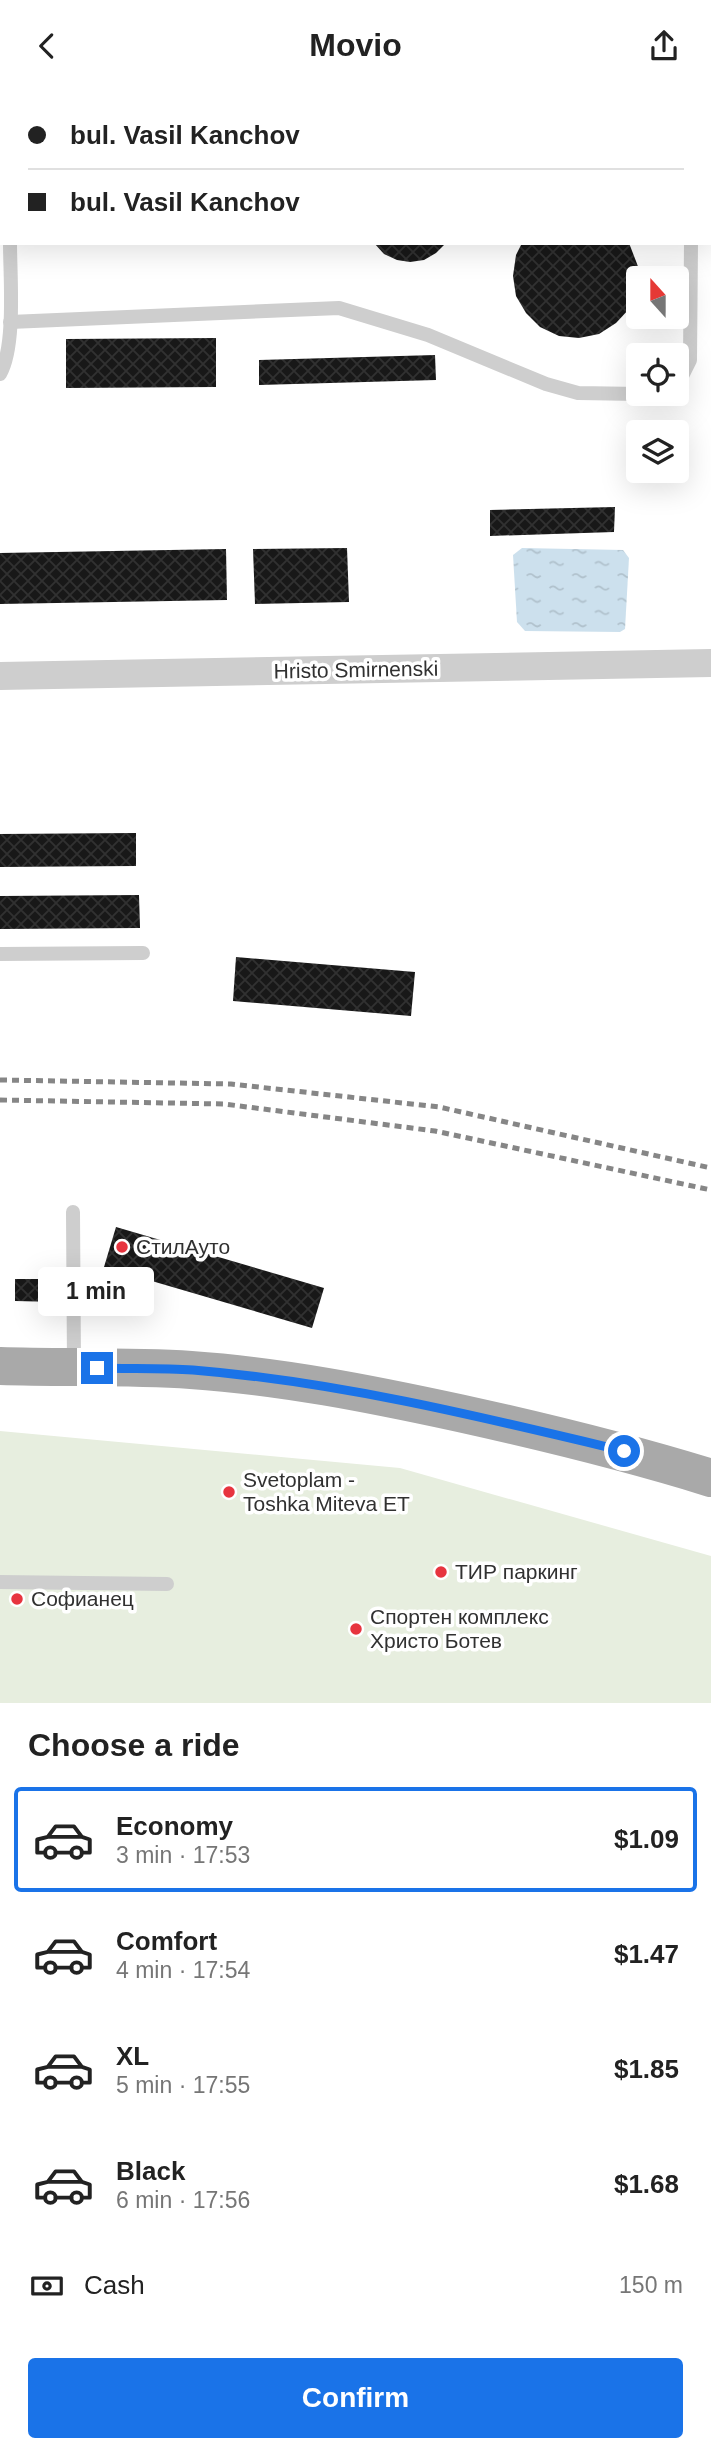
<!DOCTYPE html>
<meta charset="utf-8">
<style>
body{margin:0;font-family:Helvetica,sans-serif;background:#f6f6f6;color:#222;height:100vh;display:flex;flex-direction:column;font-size:26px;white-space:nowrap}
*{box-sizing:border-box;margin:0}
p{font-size:23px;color:#767676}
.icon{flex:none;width:38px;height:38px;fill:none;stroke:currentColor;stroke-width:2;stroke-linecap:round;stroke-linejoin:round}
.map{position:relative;height:1612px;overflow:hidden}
.details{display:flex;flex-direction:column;background:#fff;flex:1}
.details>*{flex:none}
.banner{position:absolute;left:0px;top:0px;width:712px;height:154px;box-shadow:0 7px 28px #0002;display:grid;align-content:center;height:154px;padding:0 28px;background:#fff}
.needle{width:46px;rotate:339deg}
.buttons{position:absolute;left:626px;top:175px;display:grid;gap:14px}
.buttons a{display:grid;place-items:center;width:63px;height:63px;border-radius:7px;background:#fff;box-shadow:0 7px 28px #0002;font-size:35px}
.end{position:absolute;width:32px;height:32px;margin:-16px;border:9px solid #1a73e8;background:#fff;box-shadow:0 0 0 4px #fff}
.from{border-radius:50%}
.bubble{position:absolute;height:49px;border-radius:7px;background:#fff;box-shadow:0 7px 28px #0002;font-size:23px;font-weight:800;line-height:49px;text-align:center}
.banner b{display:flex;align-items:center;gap:24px;height:66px;font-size:26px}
.banner b+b{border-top:2px solid #e0e0e0}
.banner i{width:18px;height:18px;background:#222}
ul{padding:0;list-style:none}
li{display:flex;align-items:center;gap:21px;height:105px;margin:0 14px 10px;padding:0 14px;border:4px solid transparent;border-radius:7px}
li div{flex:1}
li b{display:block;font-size:26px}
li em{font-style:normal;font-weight:800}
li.selected{border-color:#1a73e8}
li>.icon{width:63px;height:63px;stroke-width:1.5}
h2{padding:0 28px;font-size:32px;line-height:84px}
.pay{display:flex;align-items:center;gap:18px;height:77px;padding:0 28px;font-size:26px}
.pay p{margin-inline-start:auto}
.cta{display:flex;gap:14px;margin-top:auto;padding:14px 28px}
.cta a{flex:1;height:80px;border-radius:7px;background:#1a73e8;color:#fff;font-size:28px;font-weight:800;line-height:80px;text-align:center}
header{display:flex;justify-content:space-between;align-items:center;height:91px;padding:0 28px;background:#fff;font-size:32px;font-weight:800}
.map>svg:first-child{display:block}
.garden{fill:#e7eedf}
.water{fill:url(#water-ripples)}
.building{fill:url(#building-cross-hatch)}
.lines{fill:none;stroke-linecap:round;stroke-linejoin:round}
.service{stroke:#cecece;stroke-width:14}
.minor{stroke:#cecece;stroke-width:28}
.primary{stroke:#a9a9a9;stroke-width:38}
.rail{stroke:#868686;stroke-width:5;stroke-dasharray:7 5;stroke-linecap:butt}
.route{stroke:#1a73e8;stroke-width:9}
.poi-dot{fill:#e7343f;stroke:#fff;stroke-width:2.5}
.labels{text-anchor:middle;stroke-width:7;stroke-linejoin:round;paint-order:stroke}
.street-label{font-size:21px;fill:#313131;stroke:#fff}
.poi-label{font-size:21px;fill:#313131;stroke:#fff;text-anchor:start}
</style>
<header><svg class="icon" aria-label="back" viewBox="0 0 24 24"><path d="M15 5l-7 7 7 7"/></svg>Movio<svg class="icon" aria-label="share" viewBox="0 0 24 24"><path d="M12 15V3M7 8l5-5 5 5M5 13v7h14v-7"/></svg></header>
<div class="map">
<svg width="711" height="1612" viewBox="0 0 711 1612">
<defs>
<pattern id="water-ripples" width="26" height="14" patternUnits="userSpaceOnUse" patternTransform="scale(1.75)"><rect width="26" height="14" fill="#cce0ed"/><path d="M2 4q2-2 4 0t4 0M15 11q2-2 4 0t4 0" fill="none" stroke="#b0c1cc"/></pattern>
<pattern id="building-cross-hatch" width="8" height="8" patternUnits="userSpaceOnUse" patternTransform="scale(1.75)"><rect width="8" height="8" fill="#181818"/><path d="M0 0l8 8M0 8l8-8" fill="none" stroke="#313131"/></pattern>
</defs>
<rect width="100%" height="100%" fill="#fff"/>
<polygon class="garden" points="0,1340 400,1377 711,1465 711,1612 0,1612"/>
<polygon class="water" points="522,457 623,459 629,467 625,538 620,541 525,540 517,531 513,464"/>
<g class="building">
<polygon points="374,152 446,152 436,162 424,169 410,171 397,169 384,163"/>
<polygon points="522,152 629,152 639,178 637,198 630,217 616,232 599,243 579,247 559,245 540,236 526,222 516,205 513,185 516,164"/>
<polygon points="216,247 216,296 66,297 66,248"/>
<polygon points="435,264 436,289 259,294 259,269"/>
<polygon points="615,416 614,441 490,445 490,419"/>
<polygon points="347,457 349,511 255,513 253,458"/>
<polygon points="226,458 227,509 0,513 0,462"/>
<polygon points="136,742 136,775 0,776 0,743"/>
<polygon points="139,804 140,837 0,838 0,805"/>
<polygon points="236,866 415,881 411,925 233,910"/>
<polygon points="116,1136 324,1197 312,1237 104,1176"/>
<polygon points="15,1188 59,1188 58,1211 15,1210"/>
</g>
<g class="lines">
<g class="service">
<polyline points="706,0 708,2"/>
<polyline points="11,2 11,0"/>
<polyline points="693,2 693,0"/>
<polyline points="10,231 339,217 428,244 546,293 578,302 639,303"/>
<path d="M0,283C16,255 10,186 10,152"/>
<polyline points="677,295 690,269 691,152"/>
<polyline points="0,863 143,862"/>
<polyline points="73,1121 74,1274"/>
<polyline points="0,1491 167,1493"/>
</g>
<polyline class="minor" points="0,585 711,572"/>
<path class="primary" d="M0,1275C64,1277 128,1275 191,1279C281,1285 371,1303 459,1322C545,1341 627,1361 711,1387"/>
<g class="rail">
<polyline points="0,989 231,993 439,1016 711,1077"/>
<polyline points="0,1009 224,1013 435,1040 711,1099"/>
</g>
</g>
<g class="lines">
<path class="route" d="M97,1277C129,1278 162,1277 193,1279C339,1291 482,1326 624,1360"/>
</g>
<g class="poi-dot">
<circle cx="122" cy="1156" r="7"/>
<circle cx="229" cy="1401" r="7"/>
<circle cx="441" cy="1481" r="7"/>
<circle cx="17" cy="1508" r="7"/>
<circle cx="356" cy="1538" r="7"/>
</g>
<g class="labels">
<g class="street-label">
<text transform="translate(356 579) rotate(-1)" y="7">Hristo Smirnenski</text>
</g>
<g class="poi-label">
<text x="136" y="1163">СтилАуто</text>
<text x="243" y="1396">Svetoplam -<tspan x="243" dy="24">Toshka Miteva ET</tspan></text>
<text x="455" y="1488">ТИР паркинг</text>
<text x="31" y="1515">Софианец</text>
<text x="370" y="1533">Спортен комплекс<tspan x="370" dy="24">Христо Ботев</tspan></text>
</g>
</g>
</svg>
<div class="buttons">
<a><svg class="needle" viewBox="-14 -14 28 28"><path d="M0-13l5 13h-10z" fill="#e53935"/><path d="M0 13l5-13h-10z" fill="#767676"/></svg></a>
<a><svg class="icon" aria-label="locate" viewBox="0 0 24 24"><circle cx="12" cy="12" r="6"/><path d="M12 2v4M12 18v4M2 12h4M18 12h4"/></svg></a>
<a><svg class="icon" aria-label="layers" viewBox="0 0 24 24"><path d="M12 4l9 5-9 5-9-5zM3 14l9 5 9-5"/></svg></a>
</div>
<i class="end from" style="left:624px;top:1360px"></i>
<i class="end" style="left:97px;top:1277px"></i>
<div class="bubble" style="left:38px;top:1176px;width:116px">1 min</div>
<div class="banner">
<b><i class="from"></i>bul. Vasil Kanchov</b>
<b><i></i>bul. Vasil Kanchov</b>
</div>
</div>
<section class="details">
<h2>Choose a ride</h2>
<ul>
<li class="selected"><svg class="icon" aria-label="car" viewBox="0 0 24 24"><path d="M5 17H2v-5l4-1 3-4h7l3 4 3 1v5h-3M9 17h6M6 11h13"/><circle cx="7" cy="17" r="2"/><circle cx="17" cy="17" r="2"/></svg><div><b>Economy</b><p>3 min · 17:53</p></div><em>$1.09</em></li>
<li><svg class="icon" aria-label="car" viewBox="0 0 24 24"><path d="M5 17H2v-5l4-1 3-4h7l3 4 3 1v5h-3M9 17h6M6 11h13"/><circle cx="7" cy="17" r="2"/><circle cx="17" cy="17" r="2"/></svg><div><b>Comfort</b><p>4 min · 17:54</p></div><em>$1.47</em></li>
<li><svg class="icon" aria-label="car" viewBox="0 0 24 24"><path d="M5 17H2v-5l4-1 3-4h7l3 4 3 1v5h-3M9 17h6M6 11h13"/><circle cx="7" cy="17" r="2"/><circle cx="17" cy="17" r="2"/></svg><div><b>XL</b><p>5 min · 17:55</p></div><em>$1.85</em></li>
<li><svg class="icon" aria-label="car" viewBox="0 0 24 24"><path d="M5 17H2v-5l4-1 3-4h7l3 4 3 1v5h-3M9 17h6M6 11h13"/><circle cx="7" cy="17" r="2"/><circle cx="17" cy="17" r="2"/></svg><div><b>Black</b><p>6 min · 17:56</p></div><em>$1.68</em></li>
</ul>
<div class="pay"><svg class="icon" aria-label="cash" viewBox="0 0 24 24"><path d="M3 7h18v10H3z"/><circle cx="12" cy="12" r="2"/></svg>Cash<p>150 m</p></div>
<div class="cta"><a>Confirm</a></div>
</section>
